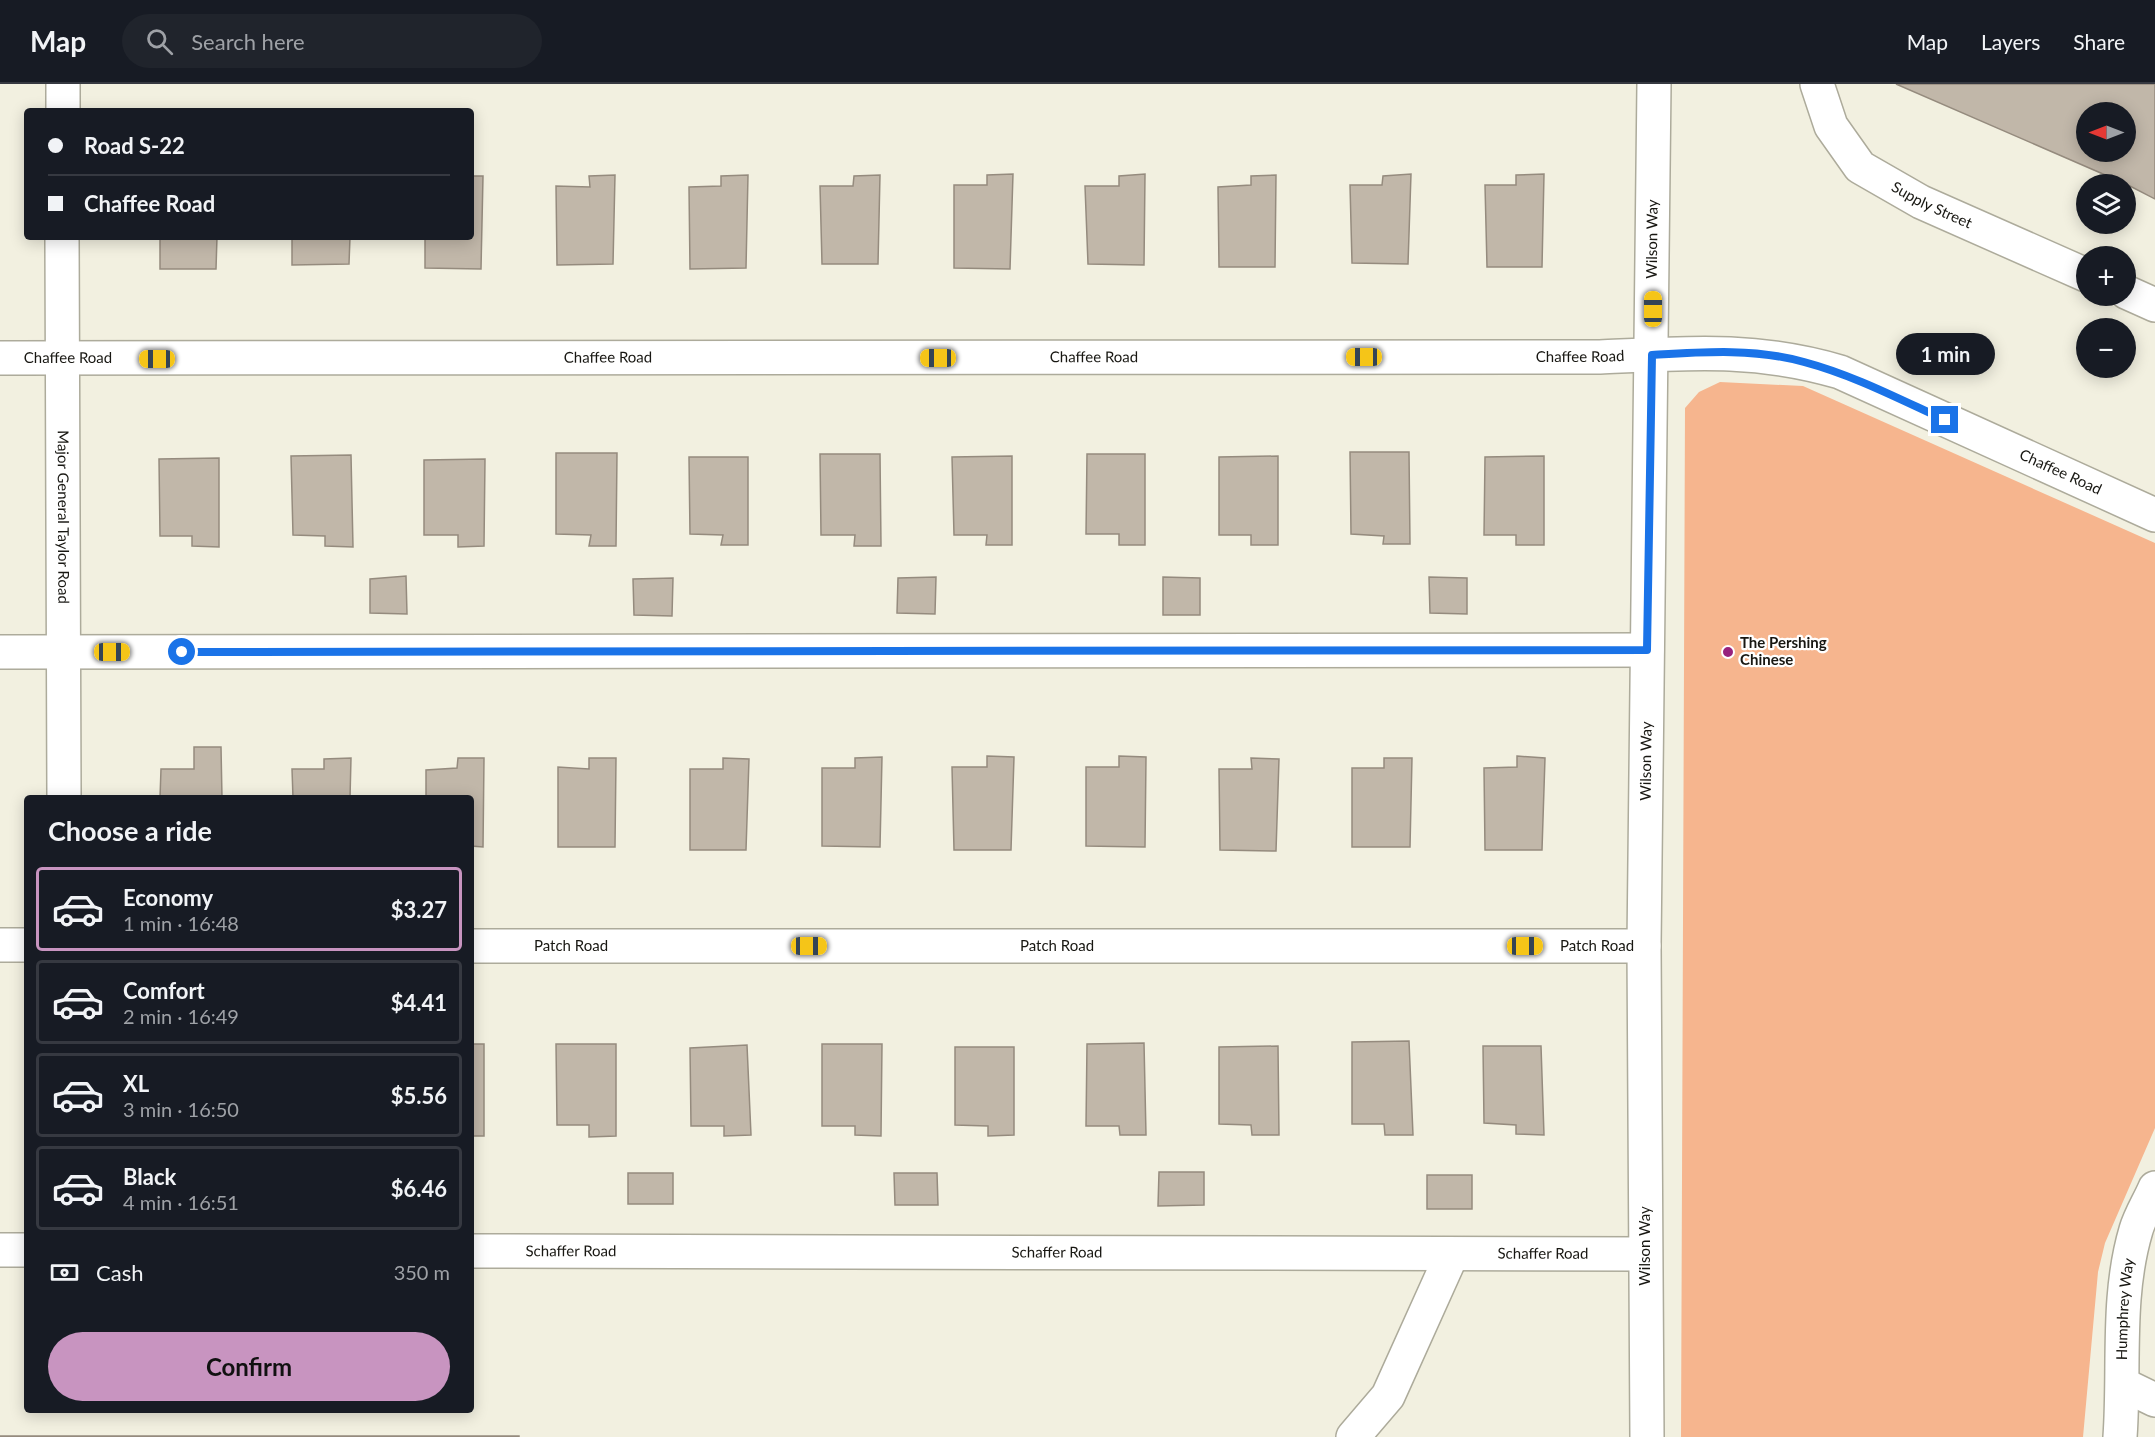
<!DOCTYPE html>
<meta charset="utf-8">
<style>
body{margin:0;font-family:Lato,sans-serif;background:#20242c;color:#f1f3f6;height:100vh;display:flex;flex-direction:column;font-size:22px;white-space:nowrap}
*{box-sizing:border-box;margin:0}
p{font-size:20px;color:#9ea1a6}
.icon{flex:none;width:33px;height:33px;fill:none;stroke:currentColor;stroke-width:2;stroke-linecap:round;stroke-linejoin:round}
.map{position:relative;flex:1;overflow:hidden}
.drawer{position:absolute;left:24px;top:711px;width:450px;height:618px;display:flex;flex-direction:column;background:#171b24;border-radius:6px;box-shadow:0 3px 15px #0003}
.drawer>*{flex:none}
.guide{position:absolute;left:24px;top:24px;width:450px;height:132px;border-radius:6px;box-shadow:0 3px 15px #0003;display:grid;align-content:center;height:132px;padding:0 24px;background:#171b24}
.needle{width:39px;rotate:270deg}
.fabs{position:absolute;left:2076px;top:18px;display:grid;gap:12px}
.fabs a{display:grid;place-items:center;width:60px;height:60px;border-radius:50%;background:#171b24;box-shadow:0 3px 15px #0003;font-size:30px}
.end{position:absolute;width:27px;height:27px;margin:-14px;border:8px solid #1a73e8;background:#fff;box-shadow:0 0 0 3px #fff}
.from{border-radius:50%}
.bubble{position:absolute;height:42px;border-radius:21px;background:#171b24;box-shadow:0 3px 15px #0003;font-size:20px;font-weight:700;line-height:42px;text-align:center}
.car{position:absolute;width:18px;height:36px;margin:-18px -9px;border-radius:8px;box-shadow:0 0 4px 2px #0007;background:linear-gradient(#f5c518 24%,#345 0 40%,#f5c518 0 76%,#345 0 86%,#f5c518 0)}
.guide b{display:flex;align-items:center;gap:21px;height:57px;font-size:22px}
.guide b+b{border-top:2px solid #363941}
.guide i{width:15px;height:15px;background:#f1f3f6}
ul{padding:0;list-style:none}
li{display:flex;align-items:center;gap:18px;height:84px;margin:0 12px 9px;padding:0 12px;border:3px solid #363941;border-radius:6px}
li div{flex:1}
li b{display:block;font-size:22px}
li em{font-style:normal;font-weight:700}
li.active{border-color:#c894c0}
li>.icon{width:54px;height:54px;stroke-width:1.5}
h2{padding:0 24px;font-size:27px;line-height:72px}
.pay{display:flex;align-items:center;gap:15px;height:66px;padding:0 24px;font-size:22px}
.pay p{margin-inline-start:auto}
.button{display:flex;gap:12px;margin-top:auto;padding:12px 24px}
.button a{flex:1;height:69px;border-radius:36px;background:#c894c0;color:#111;font-size:24px;font-weight:700;line-height:69px;text-align:center}
header{display:flex;align-items:center;gap:36px;box-sizing:border-box;height:84px;padding:0 30px;background:#171b24;border-bottom:2px solid #363941}
header strong{font-size:28px}
nav{display:flex;gap:33px;margin-inline-start:auto;font-size:21px}
.search{width:420px;height:54px;background:#20242c;display:flex;align-items:center;gap:15px;box-sizing:border-box;padding:0 21px;border-radius:33px;color:#9ea1a6;font-size:22px}
.map>svg:first-child{display:block}
.green{fill:#f6b58e}
.building{fill:#c1b7a9;stroke:#958b7e;stroke-width:1.5;fill-rule:evenodd}
.lines{fill:none;stroke-linecap:round;stroke-linejoin:round}
.minor-casing{stroke:#adab9b;stroke-width:36}
.minor{stroke:#fff;stroke-width:33}
.route{stroke:#1a73e8;stroke-width:8}
.poi-dot{fill:#97217d;stroke:#fff;stroke-width:2}
.labels{text-anchor:middle;stroke-width:4.5;stroke-linejoin:round;paint-order:stroke}
.street-label{font-size:15px;fill:#181712;stroke:#fff}
.poi-label{font-size:15px;font-weight:bold;fill:#181712;stroke:#fff;text-anchor:start}
</style>
<header>
<strong>Map</strong>
<div class="search"><svg class="icon" aria-label="search" viewBox="0 0 24 24"><circle cx="10" cy="10" r="6"/><path d="M15 15l6 6"/></svg>Search here</div>
<nav><a>Map</a><a>Layers</a><a>Share</a></nav>
</header>
<div class="map">
<svg width="2155" height="1353" viewBox="0 0 2155 1353">
<rect width="100%" height="100%" fill="#f2f0e0"/>
<polygon class="green" points="1720,298 1803,302 2155,459 2155,1044 2105,1159 2098,1188 2083,1353 1681,1353 1685,324 1699,308"/>
<g class="building">
<path d="M1896,0H2155V115L2126,100ZM2086,28H2126V68H2086Z"/>
<polygon points="1013,90 1010,185 954,184 954,101 987,101 987,91"/>
<polygon points="1145,90 1144,181 1088,180 1085,102 1119,102 1119,92"/>
<polygon points="1411,90 1408,180 1352,179 1350,101 1382,101 1383,92"/>
<polygon points="1544,90 1542,183 1487,183 1485,101 1516,101 1516,91"/>
<polygon points="615,91 613,180 557,181 556,102 590,103 589,92"/>
<polygon points="748,91 746,184 690,185 689,103 721,102 721,92"/>
<polygon points="880,91 878,180 822,180 820,102 853,102 854,92"/>
<polygon points="1276,91 1275,183 1219,183 1218,103 1251,101 1251,92"/>
<polygon points="471,92 483,92 481,185 425,184 425,153 471,153"/>
<polygon points="160,153 217,153 216,185 160,185"/>
<polygon points="292,153 350,153 349,180 292,181"/>
<polygon points="1350,368 1409,368 1410,460 1383,460 1384,452 1351,450"/>
<polygon points="556,369 617,369 616,462 589,462 591,451 556,450"/>
<polygon points="820,370 880,370 881,462 854,462 855,451 821,451"/>
<polygon points="1087,370 1145,370 1145,461 1119,461 1119,450 1086,450"/>
<polygon points="351,371 353,463 325,462 325,452 293,451 291,372"/>
<polygon points="1012,372 1012,461 986,461 987,451 954,451 952,373"/>
<polygon points="1278,372 1278,461 1251,461 1251,451 1219,451 1219,373"/>
<polygon points="1544,372 1544,461 1516,461 1516,451 1484,451 1485,373"/>
<polygon points="689,373 748,373 748,461 721,461 723,451 690,450"/>
<polygon points="219,374 219,463 192,462 192,452 160,452 159,375"/>
<polygon points="485,375 484,462 458,463 458,451 424,451 424,376"/>
<polygon points="406,492 407,530 370,529 370,495"/>
<polygon points="936,493 935,530 897,529 898,494"/>
<polygon points="1163,493 1200,494 1200,531 1163,531"/>
<polygon points="1429,493 1467,494 1467,530 1430,529"/>
<polygon points="673,494 672,532 634,531 633,495"/>
<polygon points="194,663 221,663 222,714 160,714 161,685 194,685"/>
<polygon points="987,672 1014,673 1011,766 954,766 952,683 987,683"/>
<polygon points="1119,672 1146,673 1145,763 1086,762 1086,683 1119,683"/>
<polygon points="1517,672 1545,674 1542,766 1485,766 1484,684 1517,683"/>
<polygon points="882,673 880,763 822,762 822,684 855,684 855,674"/>
<polygon points="351,674 350,714 293,714 292,685 324,685 324,675"/>
<polygon points="458,674 484,674 483,763 471,762 471,714 426,714 426,686 457,684"/>
<polygon points="589,674 616,674 615,763 558,763 558,683 589,685"/>
<polygon points="723,674 749,675 746,766 690,766 690,685 723,685"/>
<polygon points="1251,674 1279,675 1276,767 1220,766 1219,685 1252,685"/>
<polygon points="1384,674 1412,674 1410,763 1352,763 1352,684 1384,684"/>
<polygon points="1409,957 1413,1051 1385,1051 1384,1040 1352,1040 1352,958"/>
<polygon points="1144,959 1146,1051 1120,1051 1119,1042 1086,1042 1087,960"/>
<rect x="471" y="960" width="13" height="92"/>
<polygon points="556,960 616,960 616,1052 589,1053 589,1041 557,1041"/>
<polygon points="822,960 882,960 881,1052 855,1051 855,1042 822,1042"/>
<polygon points="747,961 751,1051 724,1052 724,1042 691,1042 690,964"/>
<polygon points="1278,962 1279,1051 1252,1051 1251,1041 1219,1040 1219,963"/>
<polygon points="1483,962 1541,962 1544,1051 1516,1050 1516,1041 1484,1039"/>
<polygon points="955,963 1014,963 1014,1051 988,1052 988,1042 955,1041"/>
<polygon points="1159,1088 1204,1088 1204,1121 1158,1122"/>
<rect x="628" y="1089" width="45" height="31"/>
<polygon points="894,1089 937,1089 938,1121 895,1121"/>
<rect x="1427" y="1091" width="45" height="34"/>
<rect x="0" y="1352" width="519" height="1"/>
</g>
<g class="lines">
<g class="minor-casing">
<g id="minor">
<path id="s1" d="M1817,0L1831,42L1860,83L1921,118L2086,191"/>
<polyline points="63,27 63,0"/>
<path id="s2" d="M62,153L64,714"/>
<polyline points="2126,208 2155,221"/>
<path id="s3" d="M0,274L1600,273C1686,269 1756,263 1840,288L2155,431"/>
<polyline points="0,568 1647,566"/>
<polyline points="0,861 27,861"/>
<path id="s4" d="M471,862H1644"/>
<polyline points="0,1166 27,1166"/>
<path id="s5" d="M471,1167L1645,1170"/>
<polyline points="2124,1301 2155,1316"/>
<polyline points="1353,1353 1388,1312 1452,1170"/>
<path id="s6" d="M1647,1353L1644,862L1654,0"/>
<path id="s7" d="M2120,1353C2125,1284 2116,1213 2136,1146C2140,1132 2149,1118 2155,1104"/>
</g>
</g>
<use href="#minor" class="minor"/>
</g>
<g class="lines">
<path class="route" d="M182,568L1647,566L1652,271C1702,268 1755,264 1804,278C1853,291 1899,315 1945,336"/>
</g>
<circle class="poi-dot" cx="1728" cy="568" r="6"/>
<g class="labels">
<g class="street-label">
<text dy="5" stroke="none"><textPath href="#s1" startOffset="176">Supply Street</textPath></text>
<text dy="5" stroke="none"><textPath href="#s6" startOffset="1198">Wilson Way</textPath></text>
<text dy="5" stroke="none"><textPath href="#s3" startOffset="1580">Chaffee Road</textPath></text>
<text dy="5" stroke="none"><textPath href="#s3" startOffset="1094">Chaffee Road</textPath></text>
<text dy="5" stroke="none"><textPath href="#s3" startOffset="608">Chaffee Road</textPath></text>
<text dy="5" stroke="none"><textPath href="#s3" startOffset="68">Chaffee Road</textPath></text>
<text dy="5" stroke="none"><textPath href="#s3" startOffset="2084">Chaffee Road</textPath></text>
<text dy="5" stroke="none"><textPath href="#s2" startOffset="280">Major General Taylor Road</textPath></text>
<text dy="5" stroke="none"><textPath href="#s6" startOffset="676">Wilson Way</textPath></text>
<text dy="5" stroke="none"><textPath href="#s4" startOffset="100">Patch Road</textPath></text>
<text dy="5" stroke="none"><textPath href="#s4" startOffset="586">Patch Road</textPath></text>
<text dy="5" stroke="none"><textPath href="#s4" startOffset="1126">Patch Road</textPath></text>
<text transform="translate(1645 1162) rotate(-90)" y="5">Wilson Way</text>
<text dy="5" stroke="none"><textPath href="#s5" startOffset="100">Schaffer Road</textPath></text>
<text dy="5" stroke="none"><textPath href="#s5" startOffset="586">Schaffer Road</textPath></text>
<text dy="5" stroke="none"><textPath href="#s5" startOffset="1072">Schaffer Road</textPath></text>
<text dy="5" stroke="none"><textPath href="#s7" startOffset="128">Humphrey Way</textPath></text>
</g>
<g class="poi-label">
<text x="1740" y="564">The Pershing<tspan x="1740" dy="17">Chinese</tspan></text>
</g>
</g>
</svg>
<div class="fabs">
<a><svg class="needle" viewBox="-14 -14 28 28"><path d="M0-13l5 13h-10z" fill="#e53935"/><path d="M0 13l5-13h-10z" fill="#9ea1a6"/></svg></a>
<a><svg class="icon" aria-label="layers" viewBox="0 0 24 24"><path d="M12 4l9 5-9 5-9-5zM3 14l9 5 9-5"/></svg></a>
<a>+</a>
<a>−</a>
</div>
<i class="end from" style="left:182px;top:568px"></i>
<i class="end" style="left:1945px;top:336px"></i>
<div class="bubble" style="left:1896px;top:249px;width:99px">1 min</div>
<i class="car" style="left:1653px;top:225px;rotate:0deg"></i>
<i class="car" style="left:1364px;top:273px;rotate:270deg"></i>
<i class="car" style="left:938px;top:274px;rotate:270deg"></i>
<i class="car" style="left:157px;top:275px;rotate:270deg"></i>
<i class="car" style="left:112px;top:568px;rotate:90deg"></i>
<i class="car" style="left:809px;top:862px;rotate:90deg"></i>
<i class="car" style="left:1525px;top:862px;rotate:90deg"></i>
<div class="guide">
<b><i class="from"></i>Road S-22</b>
<b><i></i>Chaffee Road</b>
</div>
<section class="drawer">
<h2>Choose a ride</h2>
<ul>
<li class="active"><svg class="icon" aria-label="car" viewBox="0 0 24 24"><path d="M5 17H2v-5l4-1 3-4h7l3 4 3 1v5h-3M9 17h6M6 11h13"/><circle cx="7" cy="17" r="2"/><circle cx="17" cy="17" r="2"/></svg><div><b>Economy</b><p>1 min · 16:48</p></div><em>$3.27</em></li>
<li><svg class="icon" aria-label="car" viewBox="0 0 24 24"><path d="M5 17H2v-5l4-1 3-4h7l3 4 3 1v5h-3M9 17h6M6 11h13"/><circle cx="7" cy="17" r="2"/><circle cx="17" cy="17" r="2"/></svg><div><b>Comfort</b><p>2 min · 16:49</p></div><em>$4.41</em></li>
<li><svg class="icon" aria-label="car" viewBox="0 0 24 24"><path d="M5 17H2v-5l4-1 3-4h7l3 4 3 1v5h-3M9 17h6M6 11h13"/><circle cx="7" cy="17" r="2"/><circle cx="17" cy="17" r="2"/></svg><div><b>XL</b><p>3 min · 16:50</p></div><em>$5.56</em></li>
<li><svg class="icon" aria-label="car" viewBox="0 0 24 24"><path d="M5 17H2v-5l4-1 3-4h7l3 4 3 1v5h-3M9 17h6M6 11h13"/><circle cx="7" cy="17" r="2"/><circle cx="17" cy="17" r="2"/></svg><div><b>Black</b><p>4 min · 16:51</p></div><em>$6.46</em></li>
</ul>
<div class="pay"><svg class="icon" aria-label="cash" viewBox="0 0 24 24"><path d="M3 7h18v10H3z"/><circle cx="12" cy="12" r="2"/></svg>Cash<p>350 m</p></div>
<div class="button"><a>Confirm</a></div>
</section>
</div>
